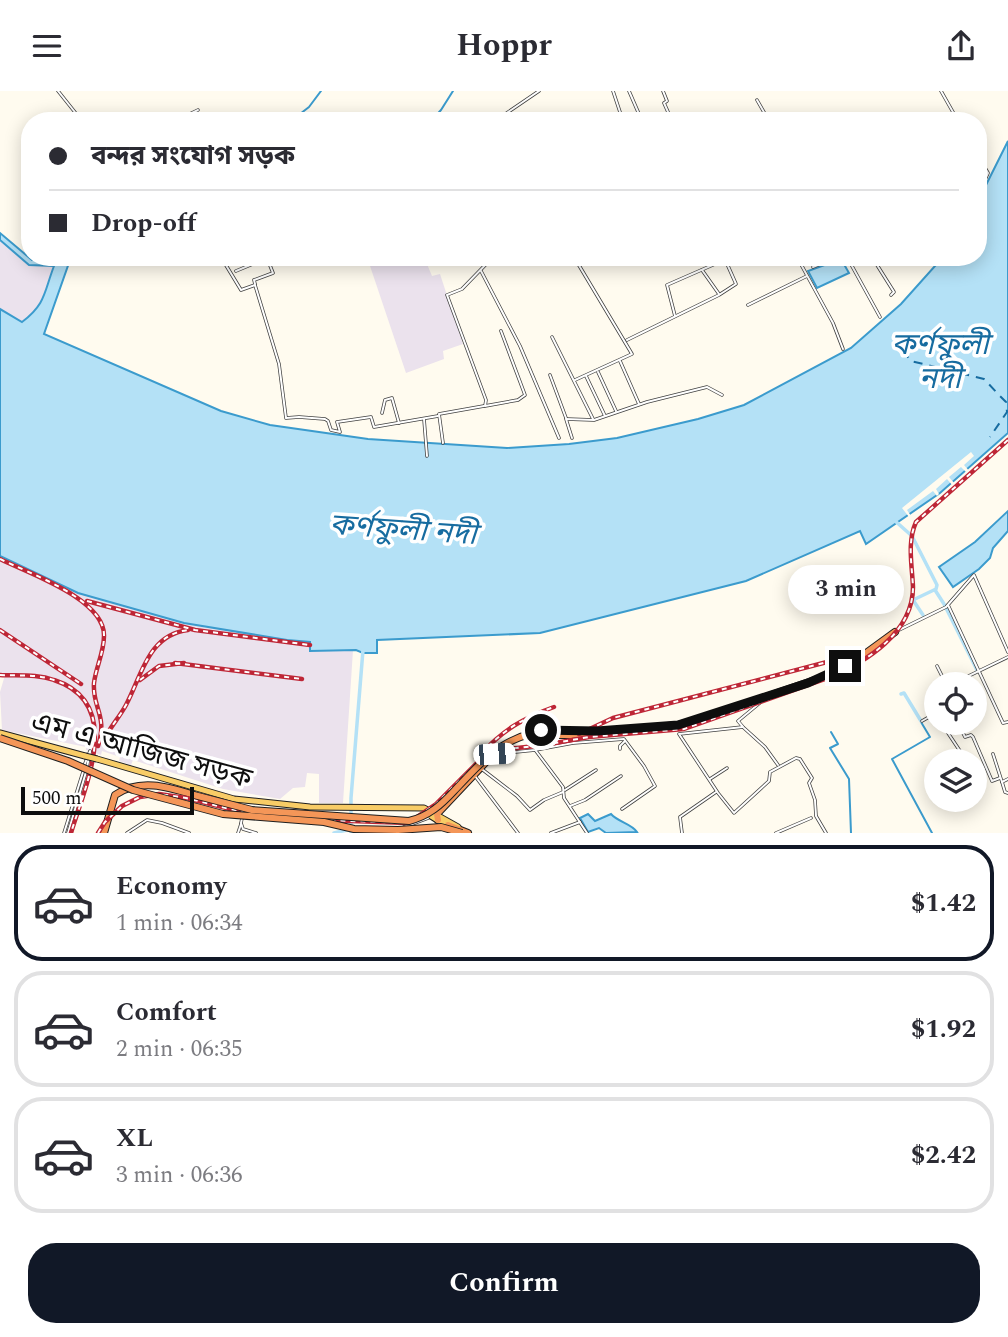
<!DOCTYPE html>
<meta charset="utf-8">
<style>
body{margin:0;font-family:Spectral,"Noto Sans Bengali",serif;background:#f7f7f7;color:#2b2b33;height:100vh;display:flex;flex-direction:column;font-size:26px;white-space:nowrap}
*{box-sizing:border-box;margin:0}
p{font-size:23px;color:#7c7c81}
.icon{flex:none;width:38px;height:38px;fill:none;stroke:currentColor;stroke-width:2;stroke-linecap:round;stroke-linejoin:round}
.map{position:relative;height:742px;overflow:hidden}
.sheet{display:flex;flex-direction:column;background:#fff;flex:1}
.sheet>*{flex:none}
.hud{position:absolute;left:21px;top:21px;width:966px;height:154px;border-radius:28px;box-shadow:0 4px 18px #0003;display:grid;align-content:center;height:154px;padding:0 28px;background:#fff}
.tools{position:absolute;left:924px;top:581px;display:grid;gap:14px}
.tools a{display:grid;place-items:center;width:63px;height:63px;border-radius:50%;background:#fff;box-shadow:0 4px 18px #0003;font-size:35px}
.scale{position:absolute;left:21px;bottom:18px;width:173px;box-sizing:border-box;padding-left:7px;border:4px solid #0e0e0e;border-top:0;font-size:19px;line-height:24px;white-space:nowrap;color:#0e0e0e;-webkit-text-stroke:5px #fff;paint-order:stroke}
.end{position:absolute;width:32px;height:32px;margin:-16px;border:9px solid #0e0e0e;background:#fff;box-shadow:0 0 0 4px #fff}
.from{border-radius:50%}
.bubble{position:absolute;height:49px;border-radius:24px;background:#fff;box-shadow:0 4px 18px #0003;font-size:23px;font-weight:700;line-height:49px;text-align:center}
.car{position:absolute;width:21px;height:42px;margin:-21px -10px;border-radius:9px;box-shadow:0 0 5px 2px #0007;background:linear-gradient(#fff 24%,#345 0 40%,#fff 0 76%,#345 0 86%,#fff 0)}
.hud b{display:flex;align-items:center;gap:24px;height:66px;font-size:26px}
.hud b+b{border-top:2px solid #e1e1e2}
.hud i{width:18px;height:18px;background:#2b2b33}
ul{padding:12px 0 0;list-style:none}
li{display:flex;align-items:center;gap:21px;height:116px;margin:0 14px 10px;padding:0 14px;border:4px solid #e1e1e2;border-radius:28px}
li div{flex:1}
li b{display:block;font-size:26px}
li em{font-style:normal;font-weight:700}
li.selected{border-color:#111827}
li>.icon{width:63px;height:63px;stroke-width:1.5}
.button{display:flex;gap:14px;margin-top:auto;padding:14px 28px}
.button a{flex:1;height:80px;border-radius:28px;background:#111827;color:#fff;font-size:28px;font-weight:700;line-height:80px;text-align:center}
header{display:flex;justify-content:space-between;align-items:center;height:91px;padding:0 28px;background:#fff;font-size:32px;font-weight:700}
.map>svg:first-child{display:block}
.industrial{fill:#ebe2ed}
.water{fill:#b4e1f6;stroke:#3b9bcd;stroke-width:2}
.pier{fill:#fffbef}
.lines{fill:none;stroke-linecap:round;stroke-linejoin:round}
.stream{stroke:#3b9bcd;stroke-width:2}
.canal{stroke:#b4e1f6;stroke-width:3.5}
.ferry{stroke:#176ca0;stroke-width:2;stroke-dasharray:9 7;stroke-linecap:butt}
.street-casing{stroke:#414141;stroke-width:3.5}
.primary-casing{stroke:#1f1f1f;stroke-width:7}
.highway-casing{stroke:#1f1f1f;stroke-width:8}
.street{stroke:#fff;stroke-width:2}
.primary{stroke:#f8cc66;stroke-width:5}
.highway{stroke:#f49658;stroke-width:6}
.rail-casing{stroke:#be2636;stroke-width:4.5}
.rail{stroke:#fff;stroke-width:2;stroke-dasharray:5;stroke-linecap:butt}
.primary-bridge-casing{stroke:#1f1f1f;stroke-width:7;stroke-linecap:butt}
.highway-bridge-casing{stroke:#1f1f1f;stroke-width:8;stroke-linecap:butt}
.primary-bridge{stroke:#f8cc66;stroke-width:5}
.highway-bridge{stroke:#f49658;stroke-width:6}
.route{stroke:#0e0e0e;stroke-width:9}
.labels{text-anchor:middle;stroke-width:7;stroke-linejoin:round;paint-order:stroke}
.street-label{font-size:28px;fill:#0e0e0e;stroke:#fff}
.water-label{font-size:30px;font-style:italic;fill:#176ca0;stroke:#fff}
</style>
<header><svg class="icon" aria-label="menu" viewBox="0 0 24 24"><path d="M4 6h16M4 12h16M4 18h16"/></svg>Hoppr<svg class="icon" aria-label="share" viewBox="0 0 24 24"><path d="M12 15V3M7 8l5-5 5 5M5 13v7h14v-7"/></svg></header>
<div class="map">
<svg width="1008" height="742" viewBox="0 0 1008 742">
<rect width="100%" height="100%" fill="#fffbef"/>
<g class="industrial">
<polygon points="0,149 29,174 54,174 44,208 35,221 22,231 0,218"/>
<polygon points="367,166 424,166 432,185 440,183 463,253 443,260 444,268 406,282"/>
<polygon points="0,465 78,502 184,532 287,549 311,551 310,560 353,559 343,712 319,712 319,683 307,682 305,696 293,697 280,708 223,698 133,669 131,674 119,670 120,666 102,660 101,664 86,659 86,656 2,639 0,601 5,584 0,583"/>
</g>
<g class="water">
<path d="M1008,50V342L940,402L866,453L860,440L746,490L540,542L377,549V562H363L356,559L310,560V551L287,549L184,532L78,502L0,465V218L22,231C46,213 44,201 54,175L29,174L0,149V142L32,169L71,166L44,243L221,320L270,334L368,348L507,357L569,353L617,347L698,328L744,314L851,257L901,213L943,166H978V110Z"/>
<polygon points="841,168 849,182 817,197 808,180"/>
<polygon points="1008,420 1008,440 993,457 990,467 979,478 953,496 939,476 975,451"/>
<path d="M588,723L595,730L611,723C618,731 632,733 637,741L606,742L599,737L588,741L580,727Z"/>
</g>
<polygon class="pier" points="971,361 974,365 964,374 970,381 968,383 961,376 949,386 955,393 953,395 947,388 936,398 939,403 937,405 933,400 907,419 911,425 909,426 902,417"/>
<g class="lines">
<g class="stream">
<polyline points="291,30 309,16 321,0"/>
<polyline points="431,30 441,19 453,0"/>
<polyline points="921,631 930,646 892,668 932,742"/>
<polyline points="831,641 838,653 830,657 849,688 851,742"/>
</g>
<g class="canal">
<polyline points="894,429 912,445 937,494 936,498 913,509 923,524"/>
<polyline points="935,499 944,513 977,579"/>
<polyline points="901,603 904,602 921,630"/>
<polyline points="334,742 347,739"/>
<polyline points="351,742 351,707 363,559"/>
</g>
<polyline class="ferry" points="893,247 911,270 984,288 999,304 1006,311 1007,321 990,346"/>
<g class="street-casing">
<g id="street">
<polyline points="58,0 82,30"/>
<polyline points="613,0 623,30"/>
<polyline points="629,0 642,30"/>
<polyline points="663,0 667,10 664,12 672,30"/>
<polyline points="941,0 958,30"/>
<polyline points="757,9 769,30"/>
<polyline points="175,30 198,19"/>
<polyline points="495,30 539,0"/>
<polyline points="633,30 640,27"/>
<polyline points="711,30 716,27 718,30"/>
<polyline points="978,65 988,82 978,104"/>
<polyline points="221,166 241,199 255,194 279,273 286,327 299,326 325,328 328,330 331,339 340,341 337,331 371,326 374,336 438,325"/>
<polyline points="493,166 462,198 447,204 486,309 485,315 518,309 525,304 501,240"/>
<polyline points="574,166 632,263 575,289"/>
<polyline points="797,166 833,232 843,258"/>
<polyline points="847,166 880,226"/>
<polyline points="872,166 894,201 891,204"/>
<polyline points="252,167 254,166"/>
<polyline points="813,176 837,166"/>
<polyline points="702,179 719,203"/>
<polyline points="236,180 267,167 273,182 254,189 255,193"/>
<polyline points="481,180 520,255 559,347"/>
<polyline points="748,214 807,185"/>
<polyline points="675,225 667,194 731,166"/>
<polyline points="552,246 593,328"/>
<polyline points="627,249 719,204 736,193 724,166"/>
<polyline points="620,270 639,313"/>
<polyline points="598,281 616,320"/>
<polyline points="550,284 566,327"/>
<polyline points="586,285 605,325"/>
<polyline points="382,322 385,309 392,307 399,332"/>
<polyline points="424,328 427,365"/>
<polyline points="572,347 566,328 594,329 647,311 707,296 722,304"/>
<polyline points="443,352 439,323 484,315"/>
<polyline points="948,514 1003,632 1008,631"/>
<polyline points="899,539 946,516 974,484 1008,561"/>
<polyline points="937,575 946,593"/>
<polyline points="952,593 1008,566"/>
<polyline points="761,611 738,630 743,636 679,643 718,702 734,722 769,690 770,681 796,667 800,668 812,687 809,692 815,709 816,725 826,742"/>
<polyline points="922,630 936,622"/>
<polyline points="949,632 944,636 960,660"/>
<polyline points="961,632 963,636 961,638 965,646 971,644 973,646 992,690 1000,687"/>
<polyline points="744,637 765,656 778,674"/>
<polyline points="620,658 620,655 625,650"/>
<polyline points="536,660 563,696 564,707 587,742"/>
<polyline points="496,663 535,659 573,652 624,648 644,675 655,695 622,718"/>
<polyline points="993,663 1002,691"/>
<polyline points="84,675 90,660"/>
<polyline points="87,676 90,661"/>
<polyline points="483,679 517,705 530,719 544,709 563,701"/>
<polyline points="475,685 518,742"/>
<polyline points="710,688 727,677"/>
<polyline points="1008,688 1002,691 1005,701 1008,702"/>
<polyline points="565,699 596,679"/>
<polyline points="570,715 585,709 621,685"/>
<polyline points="244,718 241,732 243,738 256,742"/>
<polyline points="404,736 428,727"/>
<polyline points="64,742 83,681"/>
<polyline points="68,742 86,681"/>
<polyline points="127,742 147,729 162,732 189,742"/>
<polyline points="238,742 241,733"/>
<polyline points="551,742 580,731"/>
<polyline points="682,742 680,726 716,701"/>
<polyline points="776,742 811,727"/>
</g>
</g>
<g class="primary-casing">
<g id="primary">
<polyline points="0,642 85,665"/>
<polyline points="97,668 234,708 310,716 424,717 458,736"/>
<polyline points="426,722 450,737"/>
</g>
</g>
<g class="highway-casing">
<g id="highway">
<polyline points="538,644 571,644 678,634 725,620 832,583 858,568 895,541"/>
<polyline points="438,729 437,723 486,671"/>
<polyline points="448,734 468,742"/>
<path d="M104,742L115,704C140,687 168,696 194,704"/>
</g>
</g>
<use href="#street" class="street"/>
<use href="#primary" class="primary"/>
<use href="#highway" class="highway"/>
<g class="rail-casing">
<g id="rail">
<path d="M0,468C28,482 105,508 104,545C104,561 96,576 94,592C92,617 108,624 98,655"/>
<polyline points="87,510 195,539 310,554"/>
<polyline points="0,539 81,593"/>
<polyline points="175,572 302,588"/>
<path d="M0,584C18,585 37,583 54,589C125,612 85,695 71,742"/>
<polyline points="140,589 159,575 184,572"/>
<polyline points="579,643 613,627 827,571"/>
<path d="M103,651C109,637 119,627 126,614C142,584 148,544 188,539"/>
<path d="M481,663C503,639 523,627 554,616"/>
<path d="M98,742L105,731L122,715L140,706L159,703L186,707L266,727L408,732L436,713L480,669L498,659L544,654L589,646L684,638L828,587C866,571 913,542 913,496C912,474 907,451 916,431L1008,349"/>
</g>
</g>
<use href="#rail" class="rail"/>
<g class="primary-bridge-casing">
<polyline id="primary-bridge" points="85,665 97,668"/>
</g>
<g class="highway-bridge-casing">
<g id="highway-bridge">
<polyline points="0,647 68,670 133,699 223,723 324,731 354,738 398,739 441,736 462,742"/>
<path d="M194,704L252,719L409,730C429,725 441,714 454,700C487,665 509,639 561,639"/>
</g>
</g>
<use href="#primary-bridge" class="primary-bridge"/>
<use href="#highway-bridge" class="highway-bridge"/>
</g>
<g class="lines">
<polyline class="route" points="541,639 597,640 678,634 808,592 845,575"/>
</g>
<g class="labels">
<g class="street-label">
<text transform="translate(142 658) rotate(15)" y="10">এম এ আজিজ সড়ক</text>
</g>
<g class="water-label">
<text x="940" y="263">কর্ণফুলী<tspan x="940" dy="34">নদী</tspan></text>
<text transform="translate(403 438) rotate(4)" y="10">কর্ণফুলী নদী</text>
</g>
</g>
</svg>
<div class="tools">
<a><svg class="icon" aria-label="locate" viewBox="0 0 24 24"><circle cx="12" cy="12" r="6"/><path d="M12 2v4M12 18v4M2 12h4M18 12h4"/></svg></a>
<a><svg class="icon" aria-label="layers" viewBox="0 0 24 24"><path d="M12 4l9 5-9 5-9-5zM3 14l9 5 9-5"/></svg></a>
</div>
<div class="scale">500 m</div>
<i class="end from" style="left:541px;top:639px"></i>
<i class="end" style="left:845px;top:575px"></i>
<div class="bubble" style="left:788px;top:474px;width:116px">3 min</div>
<i class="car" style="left:494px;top:663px;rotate:86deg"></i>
<div class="hud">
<b><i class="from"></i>বন্দর সংযোগ সড়ক</b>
<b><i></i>Drop-off</b>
</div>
</div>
<section class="sheet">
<ul>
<li class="selected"><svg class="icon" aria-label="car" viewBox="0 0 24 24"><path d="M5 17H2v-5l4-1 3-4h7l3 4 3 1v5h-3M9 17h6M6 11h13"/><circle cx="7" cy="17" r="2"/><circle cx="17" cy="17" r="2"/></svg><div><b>Economy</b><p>1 min · 06:34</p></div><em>$1.42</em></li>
<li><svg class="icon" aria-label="car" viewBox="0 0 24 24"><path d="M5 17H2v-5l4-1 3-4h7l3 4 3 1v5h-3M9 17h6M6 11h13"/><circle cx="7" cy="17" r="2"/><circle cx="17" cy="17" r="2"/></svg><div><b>Comfort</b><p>2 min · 06:35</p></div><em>$1.92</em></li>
<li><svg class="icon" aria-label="car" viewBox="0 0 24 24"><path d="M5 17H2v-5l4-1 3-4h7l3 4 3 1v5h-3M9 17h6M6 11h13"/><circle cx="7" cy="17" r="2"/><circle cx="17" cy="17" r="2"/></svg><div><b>XL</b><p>3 min · 06:36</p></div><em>$2.42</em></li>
</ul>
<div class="button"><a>Confirm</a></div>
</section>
